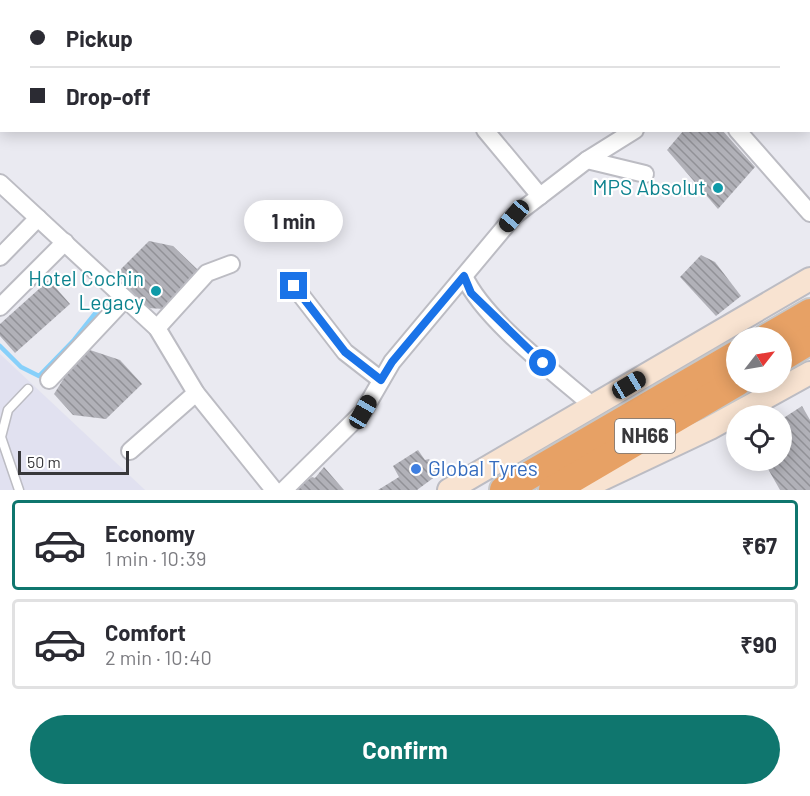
<!DOCTYPE html>
<meta charset="utf-8">
<style>
body{margin:0;font-family:Barlow,sans-serif;background:#f7f7f7;color:#2b2b33;height:100vh;display:flex;flex-direction:column;font-size:22px;white-space:nowrap}
*{box-sizing:border-box;margin:0}
p{font-size:20px;color:#7c7c81}
.icon{flex:none;width:33px;height:33px;fill:none;stroke:currentColor;stroke-width:2;stroke-linecap:round;stroke-linejoin:round}
.map{position:relative;height:490px;overflow:hidden}
.panel{display:flex;flex-direction:column;background:#fff;flex:1}
.panel>*{flex:none}
.banner{position:absolute;left:0px;top:0px;width:810px;height:132px;box-shadow:0 3px 15px #0003;display:grid;align-content:center;height:132px;padding:0 30px;background:#fff}
.needle{width:39px;rotate:59deg}
.buttons{position:absolute;left:726px;top:327px;display:grid;gap:12px}
.buttons a{display:grid;place-items:center;width:66px;height:66px;border-radius:50%;background:#fff;box-shadow:0 3px 15px #0003;font-size:30px}
.scale{position:absolute;left:18px;bottom:15px;width:111px;box-sizing:border-box;padding-left:6px;border:3px solid #38383b;border-top:0;font-size:16px;line-height:21px;white-space:nowrap;color:#38383b;-webkit-text-stroke:4px #fff;paint-order:stroke}
.end{position:absolute;width:27px;height:27px;margin:-14px;border:8px solid #1a73e8;background:#fff;box-shadow:0 0 0 3px #fff}
.from{border-radius:50%}
.bubble{position:absolute;height:42px;border-radius:21px;background:#fff;box-shadow:0 3px 15px #0003;font-size:20px;font-weight:700;line-height:42px;text-align:center}
.car{position:absolute;width:18px;height:36px;margin:-18px -9px;border-radius:8px;box-shadow:0 0 4px 2px #0007;background:linear-gradient(#222 24%,#8ab4d8 0 40%,#222 0 76%,#8ab4d8 0 86%,#222 0)}
.banner b{display:flex;align-items:center;gap:21px;height:57px;font-size:22px}
.banner b+b{border-top:2px solid #e1e1e2}
.banner i{width:15px;height:15px;background:#2b2b33}
ul{padding:10px 0 0;list-style:none}
li{display:flex;align-items:center;gap:18px;height:90px;margin:0 12px 9px;padding:0 18px;border:3px solid #e1e1e2;border-radius:6px}
li div{flex:1}
li b{display:block;font-size:22px}
li em{font-style:normal;font-weight:700}
li.current{border-color:#0f766e}
li>.icon{width:54px;height:54px;stroke-width:1.5}
.button{display:flex;gap:12px;margin-top:auto;padding:12px 30px}
.button a{flex:1;height:69px;border-radius:36px;background:#0f766e;color:#fff;font-size:24px;font-weight:700;line-height:69px;text-align:center}
.map>svg:first-child{display:block}
.built{fill:#e1e1f0}
.lines{fill:none;stroke-linecap:round;stroke-linejoin:round}
.stream{stroke:#87d0fa;stroke-width:4.5}
.building{fill:url(#building-back-hatch)}
.lane-casing{stroke:#bcbcc3;stroke-width:11}
.street-casing{stroke:#bcbcc3;stroke-width:20}
.secondary-casing{stroke:#bcbcc3;stroke-width:26}
.highway-casing{stroke:#c7c7c8;stroke-width:32}
.lane{stroke:#fff;stroke-width:8}
.street{stroke:#fff;stroke-width:16}
.secondary{stroke:#f8e3d1;stroke-width:22}
.highway{stroke:#e7a165;stroke-width:28}
.route{stroke:#1a73e8;stroke-width:8}
.culture-dot{fill:#0f9aa8;stroke:#fff;stroke-width:2}
.shop-dot{fill:#3f7fe0;stroke:#fff;stroke-width:2}
.labels{text-anchor:middle;stroke-width:4.5;stroke-linejoin:round;paint-order:stroke}
.shield{fill:#fff;stroke:#747476;stroke-width:1.5}
.shield-label{font-size:20px;font-weight:bold;fill:#38383b}
.culture-label{font-size:21px;fill:#0d838f;stroke:#fff;text-anchor:end}
.shop-label{font-size:21px;fill:#366cbe;stroke:#fff;text-anchor:start}
</style>
<div class="map">
<svg width="810" height="490" viewBox="0 0 810 490">
<defs>
<pattern id="building-back-hatch" width="6" height="6" patternUnits="userSpaceOnUse" patternTransform="scale(1.5)"><rect width="6" height="6" fill="#b1b1b8"/><path d="M-1 5l2 2M0 0l6 6M5-1l2 2" fill="none" stroke="#919197"/></pattern>
</defs>
<rect width="100%" height="100%" fill="#eaeaf1"/>
<polygon class="built" points="0,354 145,490 0,490"/>
<g class="lines">
<polyline class="stream" points="0,346 21,367 39,376 74,340 105,301"/>
</g>
<g class="building">
<polygon points="684,130 722,130 755,167 718,209 667,150"/>
<polygon points="149,241 173,246 199,271 165,309 147,308 116,274"/>
<polygon points="701,255 715,262 741,296 716,316 680,277"/>
<polygon points="49,280 70,304 15,353 0,336 0,324"/>
<polygon points="90,350 120,360 142,384 106,419 73,415 54,394 69,370"/>
<polygon points="802,406 810,420 810,490 780,490 763,460 782,460 782,419"/>
<polygon points="418,450 425,460 429,459 440,473 417,490 378,490 399,477 393,466"/>
<polygon points="324,467 344,490 298,490 296,488 312,477 315,478"/>
</g>
<g class="lines">
<g class="lane-casing">
<polyline id="lane" points="19,490 1,437 8,410 28,389"/>
</g>
<g class="street-casing">
<g id="street">
<polyline points="595,0 597,2"/>
<polyline points="763,2 765,0"/>
<polyline points="485,130 540,196"/>
<polyline points="737,130 810,213"/>
<polyline points="587,160 645,174"/>
<polyline points="0,183 157,328 196,393 274,490"/>
<polyline points="0,257 38,218"/>
<path d="M464,276C484,320 555,373 593,406"/>
<polyline points="294,286 345,352 381,380"/>
<polyline points="0,307 65,242"/>
<polyline points="157,328 207,273 231,264"/>
<polyline points="49,380 125,299"/>
<polyline points="130,451 196,393"/>
<polyline points="284,490 363,412 392,362 514,216 587,160 635,130"/>
</g>
</g>
<g class="secondary-casing">
<g id="secondary">
<polyline points="449,490 810,279"/>
<polyline points="579,490 710,428 810,373"/>
</g>
</g>
<g class="highway-casing">
<g id="highway">
<polyline points="767,338 810,313"/>
<polyline points="782,357 810,340"/>
<polyline points="504,490 736,355"/>
<polyline points="553,490 737,382"/>
</g>
</g>
<use href="#lane" class="lane"/>
<use href="#street" class="street"/>
<use href="#secondary" class="secondary"/>
<use href="#highway" class="highway"/>
</g>
<g class="lines">
<polyline class="route" points="294,286 345,352 381,380 392,362 464,276 471,293 543,363"/>
</g>
<g class="culture-dot">
<circle cx="718" cy="188" r="6"/>
<circle cx="156" cy="291" r="6"/>
</g>
<circle class="shop-dot" cx="416" cy="469" r="6"/>
<g class="labels">
<rect class="shield" x="615" y="419" width="60" height="34" rx="4.5"/>
<g class="shield-label">
<text x="645" y="443">NH66</text>
</g>
<g class="culture-label">
<text x="706" y="195">MPS Absolut</text>
<text x="144" y="286">Hotel Cochin<tspan x="144" dy="24">Legacy</tspan></text>
</g>
<g class="shop-label">
<text x="428" y="476">Global Tyres</text>
</g>
</g>
</svg>
<div class="buttons">
<a><svg class="needle" viewBox="-14 -14 28 28"><path d="M0-13l5 13h-10z" fill="#e53935"/><path d="M0 13l5-13h-10z" fill="#7c7c81"/></svg></a>
<a><svg class="icon" aria-label="locate" viewBox="0 0 24 24"><circle cx="12" cy="12" r="6"/><path d="M12 2v4M12 18v4M2 12h4M18 12h4"/></svg></a>
</div>
<div class="scale">50 m</div>
<i class="end from" style="left:543px;top:363px"></i>
<i class="end" style="left:294px;top:286px"></i>
<div class="bubble" style="left:244px;top:200px;width:99px">1 min</div>
<i class="car" style="left:514px;top:216px;rotate:220deg"></i>
<i class="car" style="left:629px;top:385px;rotate:59deg"></i>
<i class="car" style="left:363px;top:412px;rotate:30deg"></i>
<div class="banner">
<b><i class="from"></i>Pickup</b>
<b><i></i>Drop-off</b>
</div>
</div>
<section class="panel">
<ul>
<li class="current"><svg class="icon" aria-label="car" viewBox="0 0 24 24"><path d="M5 17H2v-5l4-1 3-4h7l3 4 3 1v5h-3M9 17h6M6 11h13"/><circle cx="7" cy="17" r="2"/><circle cx="17" cy="17" r="2"/></svg><div><b>Economy</b><p>1 min · 10:39</p></div><em>₹67</em></li>
<li><svg class="icon" aria-label="car" viewBox="0 0 24 24"><path d="M5 17H2v-5l4-1 3-4h7l3 4 3 1v5h-3M9 17h6M6 11h13"/><circle cx="7" cy="17" r="2"/><circle cx="17" cy="17" r="2"/></svg><div><b>Comfort</b><p>2 min · 10:40</p></div><em>₹90</em></li>
</ul>
<div class="button"><a>Confirm</a></div>
</section>
